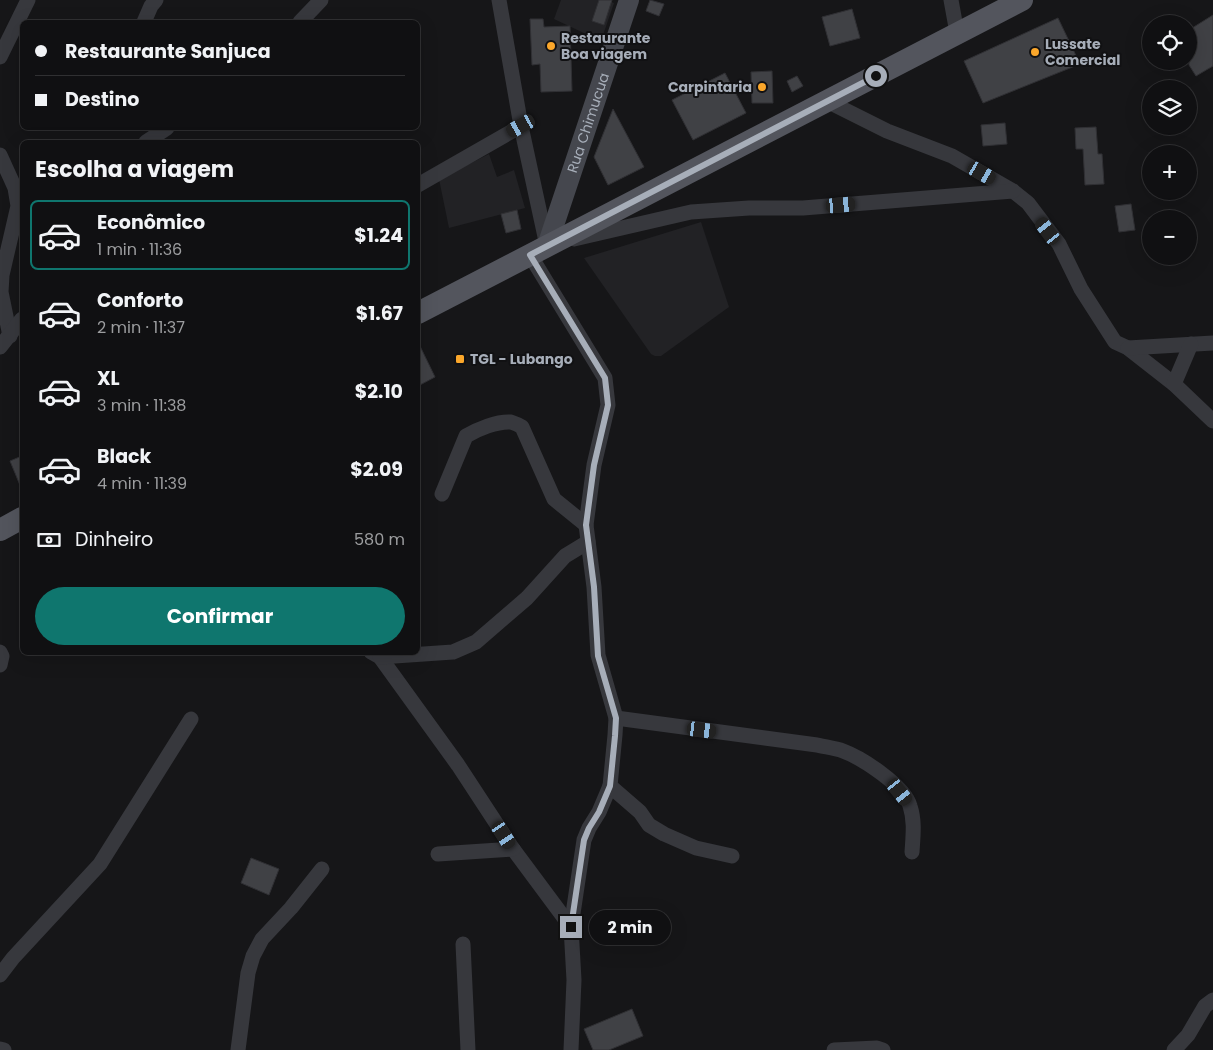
<!DOCTYPE html>
<html lang="pt">
<meta charset="utf-8">
<style>
body{margin:0;font-family:Poppins,sans-serif;background:#1e1e20;color:#f1f3f6;height:100vh;display:flex;flex-direction:column;font-size:19px;white-space:nowrap}
*{box-sizing:border-box;margin:0}
p{font-size:16px;color:#9c9d9f}
.icon{flex:none;width:28px;height:28px;fill:none;stroke:currentColor;stroke-width:2;stroke-linecap:round;stroke-linejoin:round}
.map{position:relative;flex:1;overflow:hidden}
.sheet{position:absolute;left:20px;top:140px;width:400px;height:515px;display:flex;flex-direction:column;background:#101012;border-radius:8px;box-shadow:0 5px 20px #0002,0 0 0 1px #303032}
.sheet>*{flex:none}
.guide{position:absolute;left:20px;top:20px;width:400px;height:110px;border-radius:8px;box-shadow:0 5px 20px #0002,0 0 0 1px #303032;display:grid;align-content:center;height:110px;padding:0 15px;background:#101012}
.controls{position:absolute;left:1142px;top:15px;display:grid;gap:10px}
.controls a{display:grid;place-items:center;width:55px;height:55px;border-radius:50%;background:#101012;box-shadow:0 5px 20px #0002,0 0 0 1px #303032;font-size:25px}
.end{position:absolute;width:22px;height:22px;margin:-11px;border:6px solid #a7aeb9;background:#111;box-shadow:0 0 0 2px #111}
.from{border-radius:50%}
.bubble{position:absolute;height:35px;border-radius:18px;background:#101012;box-shadow:0 5px 20px #0002,0 0 0 1px #303032;font-size:16px;font-weight:700;line-height:35px;text-align:center}
.car{position:absolute;width:15px;height:30px;margin:-15px -8px;border-radius:6px;box-shadow:0 0 4px 1px #0007;background:linear-gradient(#222 24%,#8ab4d8 0 40%,#222 0 76%,#8ab4d8 0 86%,#222 0)}
.guide b{display:flex;align-items:center;gap:18px;height:48px;font-size:19px}
.guide b+b{border-top:1px solid #303032}
.guide i{width:12px;height:12px;background:#f1f3f6}
ul{padding:0;list-style:none}
li{display:flex;align-items:center;gap:15px;height:70px;margin:0 10px 8px;padding:0 5px;border:2px solid transparent;border-radius:8px}
li div{flex:1}
li b{display:block;font-size:19px}
li em{font-style:normal;font-weight:700}
li.on{border-color:#0f766e}
li>.icon{width:45px;height:45px;stroke-width:1.5}
h2{padding:0 15px;font-size:22px;line-height:60px}
.pay{display:flex;align-items:center;gap:12px;height:55px;padding:0 15px;font-size:19px}
.pay p{margin-inline-start:auto}
.button{display:flex;gap:10px;margin-top:auto;padding:10px 15px}
.button a{flex:1;height:58px;border-radius:30px;background:#0f766e;color:#fff;font-size:20px;font-weight:700;line-height:58px;text-align:center}
.map>svg:first-child{display:block}
.built{fill:#222225}
.building{fill:#404145;stroke:#303034}
.lines{fill:none;stroke-linecap:round;stroke-linejoin:round}
.street{stroke:#37383d;stroke-width:15}
.secondary{stroke:#45474e;stroke-width:20}
.primary{stroke:#53555d;stroke-width:22}
.route{stroke:#a7aeb9;stroke-width:6}
.poi-dot{fill:#fba72b;stroke:#111113;stroke-width:2}
.labels{text-anchor:middle;stroke-width:4;stroke-linejoin:round;paint-order:stroke}
.poi-label{font-size:14px;font-weight:bold;fill:#a7aeb9;stroke:#111113;text-anchor:start}
.street-label{font-size:14px;fill:#a7aeb9;stroke:#111113}
</style>
<div class="map">
<svg width="1213" height="1050" viewBox="0 0 1213 1050">
<rect width="100%" height="100%" fill="#161618"/>
<g class="built">
<polygon points="561,0 605,0 614,3 601,41 554,19"/>
<polygon points="489,154 497,177 514,170 525,208 449,228 439,179"/>
<polygon points="701,222 729,307 661,356 655,356 651,354 584,258"/>
</g>
<g class="building">
<polygon points="599,0 612,0 604,25 592,21"/>
<polygon points="650,0 664,4 659,16 646,11"/>
<polygon points="852,9 860,38 830,46 822,17"/>
<polygon points="1213,15 1213,66 1196,76 1189,65 1189,30"/>
<polygon points="1058,18 1080,64 983,103 964,61"/>
<polygon points="530,19 543,19 544,27 570,26 572,91 541,92 540,64 532,65"/>
<polygon points="772,71 773,103 752,103 751,72"/>
<polygon points="725,73 746,113 693,140 672,100"/>
<polygon points="797,76 803,86 792,92 787,81"/>
<polygon points="613,109 644,167 608,185 594,157"/>
<polygon points="1005,123 1007,144 983,146 981,125"/>
<polygon points="1096,127 1098,154 1102,154 1104,184 1085,185 1083,149 1076,149 1075,128"/>
<polygon points="1131,204 1135,230 1119,232 1115,206"/>
<polygon points="517,210 521,229 506,233 501,214"/>
<polygon points="418,342 435,377 418,386"/>
<polygon points="22,456 22,490 10,461"/>
<polygon points="251,858 279,869 269,895 241,883"/>
<polygon points="632,1009 643,1036 609,1050 593,1050 584,1029"/>
</g>
<g class="lines">
<g class="street">
<polyline points="499,0 521,126 547,246"/>
<polyline points="951,0 957,33"/>
<polyline points="144,22 151,6 156,0"/>
<polyline points="300,22 321,0"/>
<polyline points="0,57 28,0"/>
<polyline points="827,101 887,131 952,156 1013,191 1028,203 1059,244 1081,289 1115,342 1128,348 1174,384 1213,421"/>
<polyline points="146,142 167,128"/>
<polyline points="0,155 15,188 18,206 2,275 1,292 10,336"/>
<polyline points="418,185 521,126"/>
<polyline points="574,239 691,212 749,208 803,208 1013,191"/>
<polyline points="530,255 605,378 608,405 594,465 586,525 594,587 598,655 616,718 615,735 610,786 599,812 589,828 584,840 571,927 574,980 571,1050"/>
<polyline points="0,347 22,319"/>
<polyline points="1128,348 1213,343"/>
<polyline points="1174,384 1191,344"/>
<path d="M442,494L466,436C478,429 497,421 511,422C514,423 519,425 522,427L554,499L586,525"/>
<polyline points="0,652 2,656 0,665"/>
<polyline points="371,652 380,657 458,765 513,849 571,927"/>
<polyline points="380,657 453,652 476,642 527,598 565,556 588,542"/>
<path d="M616,718L817,745C825,747 835,748 843,751C862,758 905,786 910,806C915,821 913,836 912,852"/>
<polyline points="610,786 640,812 649,825 664,834 696,848 732,856"/>
<polyline points="438,854 513,849"/>
<polyline points="463,944 468,1050"/>
<polyline points="0,975 13,958 100,864 191,719"/>
<polyline points="0,1049 4,1050"/>
<polyline points="238,1050 248,973 253,956 262,939 291,908 322,869"/>
<polyline points="834,1050 877,1048 883,1050"/>
<polyline points="1174,1050 1188,1035 1205,1006 1213,1000"/>
</g>
<path class="secondary" id="s1" d="M547,246L629,0"/>
<g class="primary">
<polyline points="418,313 1022,0"/>
<polyline points="0,530 22,518"/>
</g>
</g>
<g class="lines">
<polyline class="route" points="571,927 584,840 589,828 599,812 610,786 615,736 616,718 598,656 594,587 586,525 594,465 608,405 605,378 530,255 876,76"/>
</g>
<g class="poi-dot">
<circle cx="551" cy="46" r="5"/>
<circle cx="1035" cy="52" r="5"/>
<circle cx="762" cy="87" r="5"/>
<rect x="455" y="354" width="10" height="10" rx="2.5"/>
</g>
<g class="labels">
<g class="poi-label">
<text x="561" y="43">Restaurante<tspan x="561" dy="16">Boa viagem</tspan></text>
<text x="1045" y="49">Lussate<tspan x="1045" dy="16">Comercial</tspan></text>
<text x="752" y="92" text-anchor="end">Carpintaria</text>
<text x="470" y="364">TGL - Lubango</text>
</g>
<g class="street-label">
<text dy="5" stroke="none"><textPath href="#s1" startOffset="130">Rua Chimucua</textPath></text>
</g>
</g>
</svg>
<div class="controls">
<a><svg class="icon" aria-label="locate" viewBox="0 0 24 24"><circle cx="12" cy="12" r="6"/><path d="M12 2v4M12 18v4M2 12h4M18 12h4"/></svg></a>
<a><svg class="icon" aria-label="layers" viewBox="0 0 24 24"><path d="M12 4l9 5-9 5-9-5zM3 14l9 5 9-5"/></svg></a>
<a>+</a>
<a>−</a>
</div>
<i class="end from" style="left:876px;top:76px"></i>
<i class="end" style="left:571px;top:927px"></i>
<div class="bubble" style="left:589px;top:910px;width:82px">2 min</div>
<i class="car" style="left:521px;top:126px;rotate:241deg"></i>
<i class="car" style="left:982px;top:173px;rotate:120deg"></i>
<i class="car" style="left:841px;top:205px;rotate:85deg"></i>
<i class="car" style="left:1048px;top:231px;rotate:323deg"></i>
<i class="car" style="left:702px;top:730px;rotate:97deg"></i>
<i class="car" style="left:900px;top:792px;rotate:141deg"></i>
<i class="car" style="left:504px;top:835px;rotate:147deg"></i>
<div class="guide">
<b><i class="from"></i>Restaurante Sanjuca</b>
<b><i></i>Destino</b>
</div>
<section class="sheet">
<h2>Escolha a viagem</h2>
<ul>
<li class="on"><svg class="icon" aria-label="car" viewBox="0 0 24 24"><path d="M5 17H2v-5l4-1 3-4h7l3 4 3 1v5h-3M9 17h6M6 11h13"/><circle cx="7" cy="17" r="2"/><circle cx="17" cy="17" r="2"/></svg><div><b>Econômico</b><p>1 min · 11:36</p></div><em>$1.24</em></li>
<li><svg class="icon" aria-label="car" viewBox="0 0 24 24"><path d="M5 17H2v-5l4-1 3-4h7l3 4 3 1v5h-3M9 17h6M6 11h13"/><circle cx="7" cy="17" r="2"/><circle cx="17" cy="17" r="2"/></svg><div><b>Conforto</b><p>2 min · 11:37</p></div><em>$1.67</em></li>
<li><svg class="icon" aria-label="car" viewBox="0 0 24 24"><path d="M5 17H2v-5l4-1 3-4h7l3 4 3 1v5h-3M9 17h6M6 11h13"/><circle cx="7" cy="17" r="2"/><circle cx="17" cy="17" r="2"/></svg><div><b>XL</b><p>3 min · 11:38</p></div><em>$2.10</em></li>
<li><svg class="icon" aria-label="car" viewBox="0 0 24 24"><path d="M5 17H2v-5l4-1 3-4h7l3 4 3 1v5h-3M9 17h6M6 11h13"/><circle cx="7" cy="17" r="2"/><circle cx="17" cy="17" r="2"/></svg><div><b>Black</b><p>4 min · 11:39</p></div><em>$2.09</em></li>
</ul>
<div class="pay"><svg class="icon" aria-label="cash" viewBox="0 0 24 24"><path d="M3 7h18v10H3z"/><circle cx="12" cy="12" r="2"/></svg>Dinheiro<p>580 m</p></div>
<div class="button"><a>Confirmar</a></div>
</section>
</div>
